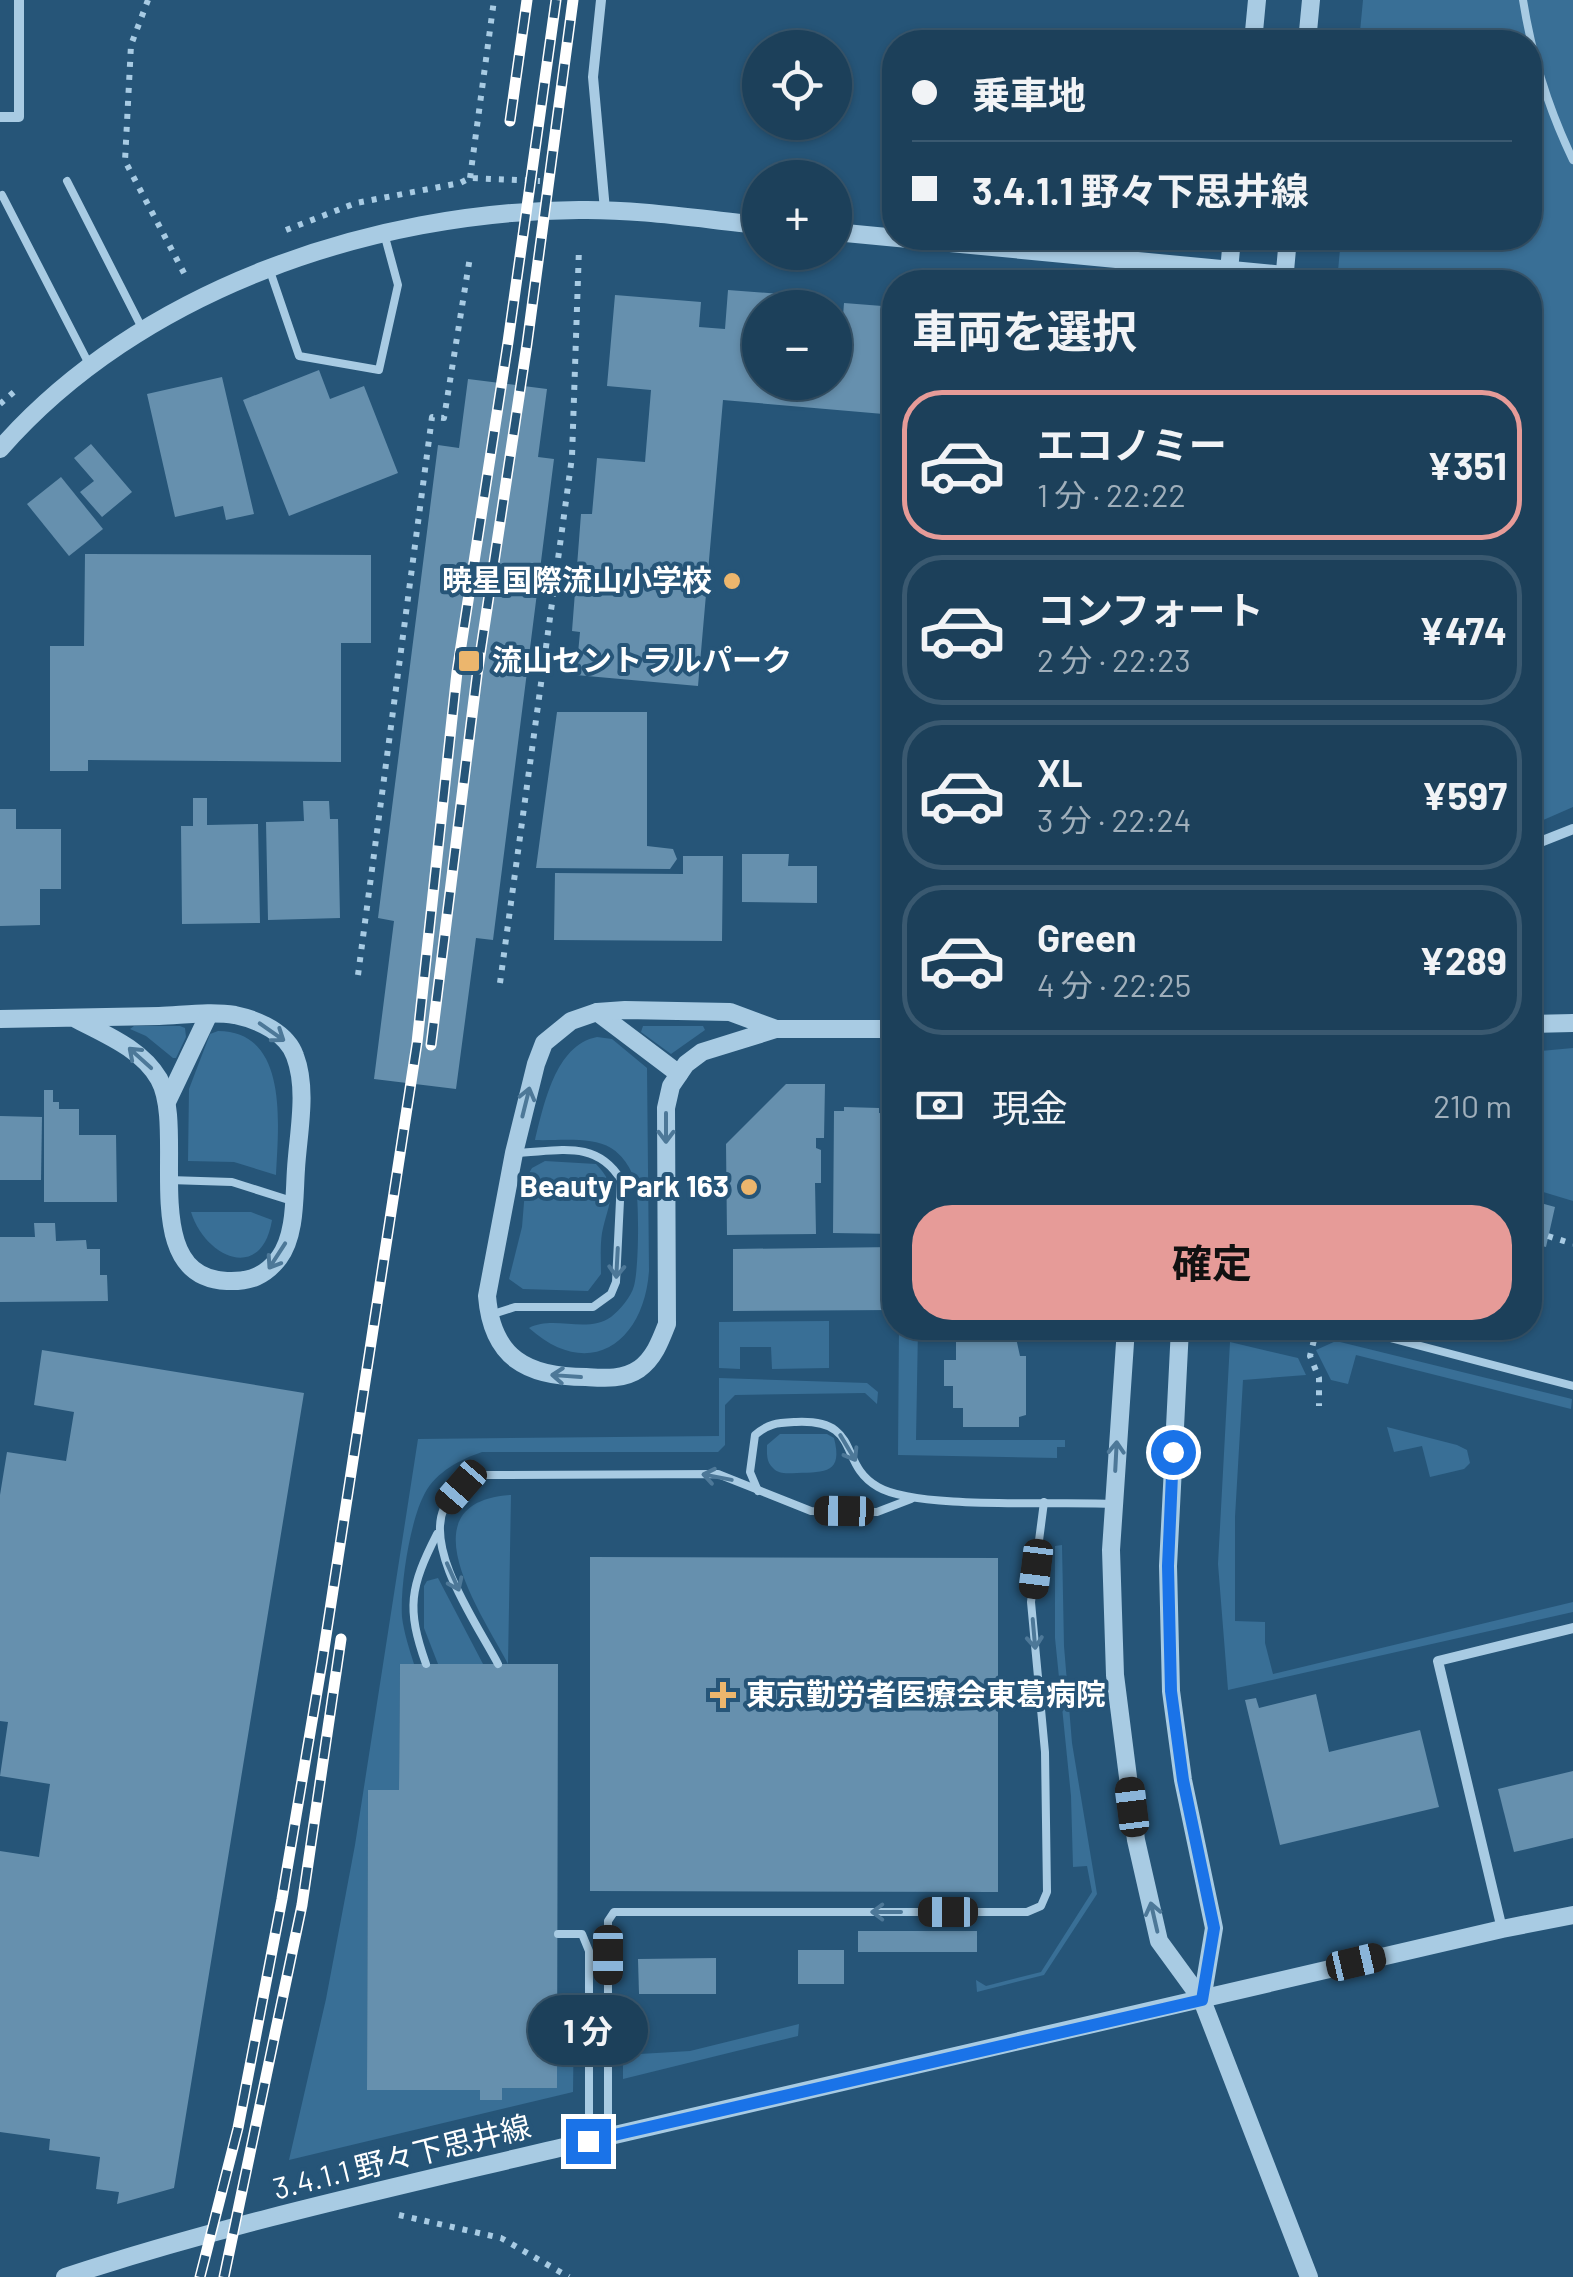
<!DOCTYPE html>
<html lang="ja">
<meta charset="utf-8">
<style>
body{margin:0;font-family:Barlow,"Noto Sans JP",sans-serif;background:#254760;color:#f1f3f6;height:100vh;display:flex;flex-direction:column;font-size:38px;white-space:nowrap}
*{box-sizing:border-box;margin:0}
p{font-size:32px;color:#a0afbb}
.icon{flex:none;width:55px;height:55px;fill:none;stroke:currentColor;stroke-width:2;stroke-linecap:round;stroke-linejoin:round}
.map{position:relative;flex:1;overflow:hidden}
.panel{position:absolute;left:882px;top:270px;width:660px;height:1070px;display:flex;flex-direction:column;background:#1c405a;border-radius:40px;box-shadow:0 2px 8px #0004,0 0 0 2px #3a5970}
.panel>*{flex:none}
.banner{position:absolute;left:882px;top:30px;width:660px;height:220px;border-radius:40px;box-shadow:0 2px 8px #0004,0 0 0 2px #3a5970;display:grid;align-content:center;height:220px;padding:0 30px;background:#1c405a}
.buttons{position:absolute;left:742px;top:30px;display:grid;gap:20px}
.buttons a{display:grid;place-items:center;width:110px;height:110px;border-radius:50%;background:#1c405a;box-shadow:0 2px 8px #0004,0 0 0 2px #3a5970;font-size:50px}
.end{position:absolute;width:45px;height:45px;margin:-22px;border:12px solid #1a73e8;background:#fff;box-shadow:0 0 0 5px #fff}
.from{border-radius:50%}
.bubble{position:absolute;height:70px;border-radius:35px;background:#1c405a;box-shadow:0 2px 8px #0004,0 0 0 2px #3a5970;font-size:32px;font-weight:700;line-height:70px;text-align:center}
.car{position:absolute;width:30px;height:60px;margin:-30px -15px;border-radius:12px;box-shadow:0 0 8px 2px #0007;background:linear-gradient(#222 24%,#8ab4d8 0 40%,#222 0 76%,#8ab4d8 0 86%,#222 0)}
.banner b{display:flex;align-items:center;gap:35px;height:95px;font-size:38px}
.banner b+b{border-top:2px solid #3a5970}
.banner i{width:25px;height:25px;background:#f1f3f6}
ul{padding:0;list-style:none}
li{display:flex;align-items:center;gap:30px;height:150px;margin:0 20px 15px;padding:0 10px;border:5px solid #3a5970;border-radius:40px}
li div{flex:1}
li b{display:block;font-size:38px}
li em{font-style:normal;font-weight:700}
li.selected{border-color:#e69b98}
li>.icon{width:90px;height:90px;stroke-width:1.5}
h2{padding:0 30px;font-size:45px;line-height:120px}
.pay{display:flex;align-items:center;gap:25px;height:110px;padding:0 30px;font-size:38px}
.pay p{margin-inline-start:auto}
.action{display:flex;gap:20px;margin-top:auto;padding:20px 30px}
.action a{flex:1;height:115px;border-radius:40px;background:#e69b98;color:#111;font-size:40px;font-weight:700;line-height:115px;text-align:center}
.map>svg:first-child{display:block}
.green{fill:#396f96}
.building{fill:#6690ae}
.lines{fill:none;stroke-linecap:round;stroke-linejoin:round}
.path{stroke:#a8cbe3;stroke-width:6;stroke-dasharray:5 8;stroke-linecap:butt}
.service{stroke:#a8cbe3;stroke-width:8}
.minor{stroke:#a8cbe3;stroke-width:10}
.tertiary{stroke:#a8cbe3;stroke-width:18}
.rail-casing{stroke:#fff;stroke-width:11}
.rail{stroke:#265578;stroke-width:8;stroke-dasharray:22;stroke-linecap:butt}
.oneway{stroke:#4d7898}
.route{stroke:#1a73e8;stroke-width:12}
.poi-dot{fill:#ecb66d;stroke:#265578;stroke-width:4}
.labels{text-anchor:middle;stroke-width:8;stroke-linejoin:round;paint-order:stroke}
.poi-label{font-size:30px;font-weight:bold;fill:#fff;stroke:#265578;text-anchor:end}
.street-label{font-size:30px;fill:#fff;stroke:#265578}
</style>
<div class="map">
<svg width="1573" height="2277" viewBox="0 0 1573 2277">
<rect width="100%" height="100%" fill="#265578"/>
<g class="green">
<polygon points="1363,0 1573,0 1573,807 1541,821 1530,815 1530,282 1337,282 1341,238 1530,238 1530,42 1359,42"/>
<polygon points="134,1026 180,1026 185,1028 186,1037 176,1058 173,1058 146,1036 130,1029"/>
<polygon points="643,1026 703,1026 705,1030 671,1054 641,1032"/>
<path d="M218,1031C290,1031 278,1128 276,1175L234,1162L188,1161L189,1089L210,1034Z"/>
<path d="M597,1037L612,1039L647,1068L649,1271C644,1343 589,1382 529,1328C554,1315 587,1334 611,1317C620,1310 631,1297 634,1286C639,1267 639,1206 636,1186C634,1172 623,1155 611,1148C591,1136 558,1141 535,1140C544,1105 555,1045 597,1037Z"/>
<polygon points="1573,1048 1573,1201 1530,1188 1530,1052"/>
<path d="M545,1161L596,1164C621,1190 608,1202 602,1233C600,1246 601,1261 601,1274L588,1291L523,1289L509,1279L522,1227L526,1178L532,1168Z"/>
<path d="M191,1212H251L272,1220C262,1282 206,1259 191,1212Z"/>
<polygon points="829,1321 829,1368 772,1369 771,1347 740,1347 740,1369 719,1368 719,1322"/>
<polygon points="899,1328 918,1328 916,1440 1065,1440 1065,1447 1057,1447 1057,1458 898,1455"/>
<polygon points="1336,1341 1572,1399 1571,1409 1356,1355 1348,1384 1331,1380 1316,1350"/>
<polygon points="1230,1342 1298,1358 1306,1375 1243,1380 1235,1517 1235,1621 1265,1622 1265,1643 1273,1674 1573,1602 1573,1612 1228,1690 1218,1564"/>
<path d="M719,1378L867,1383L878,1392L877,1404L865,1393L735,1395L725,1405V1445L718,1452H482C461,1459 436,1472 425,1493C410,1520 400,1586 402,1617C404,1633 409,1648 414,1664H400L399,1790L368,1791L367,2089L480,2090V2100H502V2088H557V2013L574,2012L573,2092L289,2160L326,1999L355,1845L418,1439L719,1436Z"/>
<polygon points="1387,1427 1457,1445 1467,1450 1470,1463 1464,1469 1430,1477 1422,1446 1394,1452"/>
<path d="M780,1434H827L834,1438C843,1473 826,1472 797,1473C789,1473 779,1475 773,1468C766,1462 767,1453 767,1445Z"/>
<path d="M511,1495L508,1663V1664C482,1614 403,1502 511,1495Z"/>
<polygon points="1062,1545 1064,1646 1072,1743 1097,1894 1044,1975 977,1992 976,1980 986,1986 1041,1972 1092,1892 1087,1866 1073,1867 1071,1796 1055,1638 1055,1546"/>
<polygon points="438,1578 483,1664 438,1664 424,1628 424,1586 427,1581"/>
<polygon points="799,2024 798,2036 623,2079 623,2055 690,2051"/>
</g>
<g class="building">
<polygon points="1096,34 1178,40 1178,42 1096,42"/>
<polygon points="728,290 806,296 805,308 760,308 760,382 835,382 835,343 841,343 844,303 895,307 895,415 723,400 698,686 576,675 580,632 572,631 581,514 592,514 597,458 645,462 651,390 607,386 615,295 701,302 699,327 725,329"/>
<polygon points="319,370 330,399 364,386 398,473 289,516 243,400"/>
<polygon points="222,377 254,514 226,520 223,506 175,517 147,394"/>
<polygon points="468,379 547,389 538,457 554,459 493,940 476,938 456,1089 374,1079 394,921 378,918 438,445 459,448"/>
<polygon points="91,444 132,492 102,517 80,492 94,481 74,458"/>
<polygon points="61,477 103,529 69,556 27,504"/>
<polygon points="85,554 371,555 371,643 341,643 341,762 88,760 88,771 50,771 50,646 84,646"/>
<polygon points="557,712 647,712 647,846 673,849 677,859 670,869 536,868"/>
<polygon points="193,798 207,798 207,825 258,824 260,923 182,924 181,826 193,826"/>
<polygon points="303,801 329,801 330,819 338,819 340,918 268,920 266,822 304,821"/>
<polygon points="0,809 16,809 16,829 61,829 61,889 40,889 40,925 0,926"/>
<polygon points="742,854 789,854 788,866 817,866 817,903 742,902"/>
<polygon points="683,856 723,856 722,941 554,940 555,873 683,874"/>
<polygon points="786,1084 825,1084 824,1138 816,1138 816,1148 821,1150 821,1183 815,1183 816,1234 727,1235 726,1144"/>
<polygon points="44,1090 53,1090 53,1102 59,1102 59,1109 79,1109 79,1135 116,1135 117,1202 44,1202"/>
<polygon points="844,1107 879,1108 879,1113 895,1114 895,1234 833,1233 834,1111 844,1111"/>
<polygon points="0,1116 42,1117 41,1180 0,1180"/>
<polygon points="1530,1188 1539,1190 1537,1202 1555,1207 1546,1247 1530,1243"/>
<polygon points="34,1223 55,1223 56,1241 86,1240 87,1249 100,1249 100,1275 107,1275 108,1301 0,1302 0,1237 35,1237"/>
<polygon points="895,1247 895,1310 733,1311 733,1249"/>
<polygon points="956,1338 1016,1338 1020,1356 1026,1356 1026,1415 1019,1417 1019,1427 963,1427 963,1408 953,1408 953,1386 944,1386 944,1360 956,1360"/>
<polygon points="42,1350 304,1393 174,2188 117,2204 119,2192 96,2189 100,2157 49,2150 50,2139 0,2132 0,1851 39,1857 50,1784 0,1776 8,1722 0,1721 0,1495 7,1452 66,1461 74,1412 34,1405"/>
<polygon points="590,1557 998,1558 998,1892 590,1891"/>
<polygon points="400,1664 558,1664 557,2088 502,2088 502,2100 480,2100 480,2090 367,2090 368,1790 399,1790"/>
<polygon points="1316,1694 1329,1752 1420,1730 1439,1807 1280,1845 1245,1700 1256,1698 1259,1708"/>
<polygon points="1573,1771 1573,1838 1514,1852 1498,1789"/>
<rect x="858" y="1931" width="119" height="21"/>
<rect x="798" y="1950" width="46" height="34"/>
<polygon points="716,1958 716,1994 639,1994 638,1959"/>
</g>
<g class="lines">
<g class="path">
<polyline points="148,0 131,45 125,161 185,275"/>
<polyline points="470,178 494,0"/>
<polyline points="286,230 356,203 460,183 470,178 540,181"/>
<polyline points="0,404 15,391"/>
<polyline points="358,975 432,417 444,418 470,257"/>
<polyline points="500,983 572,457 579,248"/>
<polyline points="1548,1236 1573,1244"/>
<polyline points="1317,1328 1310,1356 1319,1378 1319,1406"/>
<polyline points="399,2215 501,2238 569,2277"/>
</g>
<g class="service">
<path d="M1523,0C1532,57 1548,108 1573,160"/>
<polyline points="67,181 143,330"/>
<polyline points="2,195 90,366"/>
<polyline points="269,268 299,356 379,370 398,285 385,237"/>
<polyline points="169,1180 232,1182 292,1201"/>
<path d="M490,1315L515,1307H593L611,1294L616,1282L621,1180C596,1138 556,1152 514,1153"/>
<polyline points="1352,1328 1573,1386"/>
<path d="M758,1491L750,1472L755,1435C769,1423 777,1423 796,1422C863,1419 837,1464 878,1487C917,1510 1061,1501 1113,1504"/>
<path d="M426,1664C406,1608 410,1587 437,1534"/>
<path d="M498,1664C477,1624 425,1551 444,1508C452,1490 469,1483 486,1475L718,1474L811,1511L877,1512L911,1499"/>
<polyline points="558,1934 582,1934 589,1951 589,2138"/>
<polyline points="608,2136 608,1921 614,1912 1027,1912 1041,1906 1047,1892 1045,1752 1031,1602 1044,1502"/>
</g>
<g class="minor">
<polyline points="601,0 593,77 605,210"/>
<polyline points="0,117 19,117 19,0"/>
<polyline points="1530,846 1573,829"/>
<polyline points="1502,1929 1438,1661 1573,1628"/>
</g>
<g class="tertiary">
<polyline points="1253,42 1257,0"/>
<polyline points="1307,42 1311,0"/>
<polyline points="835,232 1284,275"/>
<polyline points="1228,282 1232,238"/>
<polyline points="1284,282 1288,238"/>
<path d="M0,449C139,290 372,211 579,210C639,209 700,219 760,225"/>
<polyline points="597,1012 679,1074"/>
<path d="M0,1019C53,1018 106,1017 159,1016C184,1015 211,1011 235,1015C259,1020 287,1033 295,1056C308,1090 298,1134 296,1169C294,1197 296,1235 279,1258C265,1276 250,1282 227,1281C135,1277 188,1131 159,1079C141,1048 104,1034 74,1018"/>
<polyline points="1530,1024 1573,1023"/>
<path d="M776,1029L730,1012L625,1010L597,1012L571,1021L544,1043L536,1064L514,1153L487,1296C492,1358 527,1377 586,1377C603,1378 623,1380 639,1369C654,1358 660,1342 667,1324L666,1108L671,1086L686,1064L702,1052L776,1029H895"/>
<polyline points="168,1100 209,1014"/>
<polyline points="1126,1328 1111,1550 1115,1675 1136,1840 1159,1941 1202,2000 1309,2277"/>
<polyline points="1180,1328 1168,1566 1171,1691 1183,1780 1214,1928 1202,2000"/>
<path d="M65,2277C232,2222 405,2185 576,2144C884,2070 1193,2000 1502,1929L1573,1915"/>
</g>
<g class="rail-casing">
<g id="rail">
<polyline points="510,121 527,0"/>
<polyline points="431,1045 477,675 527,344 573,0"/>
<polyline points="200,2277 238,2128 282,1899 322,1662 417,1043 457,672 508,342 556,0"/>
<polyline points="224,2277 302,1905 341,1639"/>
</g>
</g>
<use href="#rail" class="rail"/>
</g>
<defs><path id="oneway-shaft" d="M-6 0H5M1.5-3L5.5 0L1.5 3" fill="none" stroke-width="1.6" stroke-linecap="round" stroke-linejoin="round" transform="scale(2.5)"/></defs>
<g class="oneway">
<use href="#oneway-shaft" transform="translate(272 1032) rotate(35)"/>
<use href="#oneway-shaft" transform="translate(140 1058) rotate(-138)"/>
<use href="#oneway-shaft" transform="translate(526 1102) rotate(-76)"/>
<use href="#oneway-shaft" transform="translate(666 1128) rotate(90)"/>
<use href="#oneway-shaft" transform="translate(277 1256) rotate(123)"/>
<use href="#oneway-shaft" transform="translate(617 1263) rotate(93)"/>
<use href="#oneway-shaft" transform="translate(566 1376) rotate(-176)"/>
<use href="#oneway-shaft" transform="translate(848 1448) rotate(59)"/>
<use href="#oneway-shaft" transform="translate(1116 1456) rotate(-87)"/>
<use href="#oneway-shaft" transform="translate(717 1477) rotate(-169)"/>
<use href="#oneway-shaft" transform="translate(453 1577) rotate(66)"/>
<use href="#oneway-shaft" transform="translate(1034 1634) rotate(85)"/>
<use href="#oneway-shaft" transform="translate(886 1912) rotate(-180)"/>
<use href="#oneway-shaft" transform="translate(1154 1917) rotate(-103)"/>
</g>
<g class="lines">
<polyline class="route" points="588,2141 1202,2000 1214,1928 1183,1780 1171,1691 1168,1566 1173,1452"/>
</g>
<g class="poi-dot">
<circle cx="732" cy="581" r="10"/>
<rect x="457" y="649" width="24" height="24" rx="5"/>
<circle cx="749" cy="1187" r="10"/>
<path d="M718 1680h10v10h10v10h-10v10h-10v-10h-10v-10h10z"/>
</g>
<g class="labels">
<g class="poi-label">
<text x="712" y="591">暁星国際流山小学校</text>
<text x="492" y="671" text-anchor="start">流山セントラルパーク</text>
<text x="729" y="1197">Beauty Park 163</text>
<text x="746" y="1705" text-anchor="start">東京勤労者医療会東葛病院</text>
</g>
<g class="street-label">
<text transform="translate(402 2158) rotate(-14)" y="10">3.4.1.1 野々下思井線</text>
</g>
</g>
</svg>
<div class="buttons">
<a><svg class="icon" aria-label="locate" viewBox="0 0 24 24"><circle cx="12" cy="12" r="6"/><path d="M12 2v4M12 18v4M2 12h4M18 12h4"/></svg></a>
<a>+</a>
<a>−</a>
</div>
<i class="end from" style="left:1173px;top:1452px"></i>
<i class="end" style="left:588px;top:2141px"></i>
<div class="bubble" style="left:528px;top:1995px;width:120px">1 分</div>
<i class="car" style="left:461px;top:1487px;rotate:221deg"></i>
<i class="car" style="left:844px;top:1511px;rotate:271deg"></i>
<i class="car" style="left:1036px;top:1569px;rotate:187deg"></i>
<i class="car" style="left:1132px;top:1807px;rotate:353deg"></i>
<i class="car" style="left:948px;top:1912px;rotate:270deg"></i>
<i class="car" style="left:608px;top:1955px;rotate:180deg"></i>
<i class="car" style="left:1356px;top:1962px;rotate:77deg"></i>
<div class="banner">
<b><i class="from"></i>乗車地</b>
<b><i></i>3.4.1.1 野々下思井線</b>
</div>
<section class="panel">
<h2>車両を選択</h2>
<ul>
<li class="selected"><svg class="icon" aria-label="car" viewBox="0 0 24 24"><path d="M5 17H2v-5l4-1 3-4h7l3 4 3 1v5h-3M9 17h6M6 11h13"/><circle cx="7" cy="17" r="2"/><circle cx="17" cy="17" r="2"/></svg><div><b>エコノミー</b><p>1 分 · 22:22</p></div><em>¥351</em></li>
<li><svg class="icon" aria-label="car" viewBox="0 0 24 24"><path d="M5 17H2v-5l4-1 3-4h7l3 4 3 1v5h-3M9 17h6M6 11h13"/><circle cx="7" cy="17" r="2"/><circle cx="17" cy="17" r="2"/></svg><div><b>コンフォート</b><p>2 分 · 22:23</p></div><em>¥474</em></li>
<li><svg class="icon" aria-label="car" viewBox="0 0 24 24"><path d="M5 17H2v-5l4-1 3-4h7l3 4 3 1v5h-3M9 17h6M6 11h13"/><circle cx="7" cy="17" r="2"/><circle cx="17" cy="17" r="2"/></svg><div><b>XL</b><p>3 分 · 22:24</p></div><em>¥597</em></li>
<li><svg class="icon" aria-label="car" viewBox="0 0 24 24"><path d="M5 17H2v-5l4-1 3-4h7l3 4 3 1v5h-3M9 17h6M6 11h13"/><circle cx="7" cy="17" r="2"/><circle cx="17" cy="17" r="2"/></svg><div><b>Green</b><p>4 分 · 22:25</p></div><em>¥289</em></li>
</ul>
<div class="pay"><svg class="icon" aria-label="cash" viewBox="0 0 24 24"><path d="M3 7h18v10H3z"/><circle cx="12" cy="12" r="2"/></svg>現金<p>210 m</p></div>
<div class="action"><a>確定</a></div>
</section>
</div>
